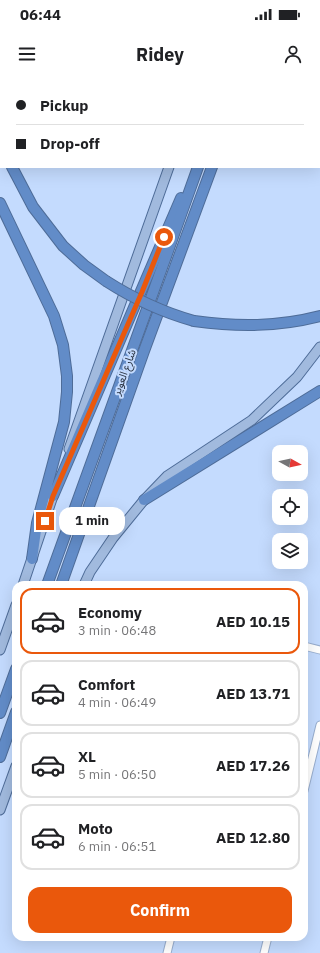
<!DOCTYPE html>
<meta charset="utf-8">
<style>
body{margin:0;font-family:"IBM Plex Sans","Noto Sans Arabic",sans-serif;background:#f6f6f6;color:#202124;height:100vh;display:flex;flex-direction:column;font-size:15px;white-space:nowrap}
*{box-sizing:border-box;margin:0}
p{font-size:13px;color:#757577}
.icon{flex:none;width:22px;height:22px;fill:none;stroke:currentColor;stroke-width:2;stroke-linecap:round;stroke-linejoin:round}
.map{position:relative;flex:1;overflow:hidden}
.details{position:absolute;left:12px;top:501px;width:296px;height:360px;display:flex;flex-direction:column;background:#fff;border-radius:12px;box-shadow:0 4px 16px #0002}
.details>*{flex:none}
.guide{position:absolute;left:0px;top:0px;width:320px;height:88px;box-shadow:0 4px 16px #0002;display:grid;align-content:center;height:88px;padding:0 16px;background:#fff}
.needle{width:26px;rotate:98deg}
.buttons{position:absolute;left:272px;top:365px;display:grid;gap:8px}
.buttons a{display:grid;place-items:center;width:36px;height:36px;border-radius:8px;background:#fff;box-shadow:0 4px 16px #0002;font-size:20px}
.end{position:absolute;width:18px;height:18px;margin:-9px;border:5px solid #ea580c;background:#fff;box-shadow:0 0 0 2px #fff}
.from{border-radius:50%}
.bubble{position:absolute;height:28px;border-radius:12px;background:#fff;box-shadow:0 4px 16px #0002;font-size:13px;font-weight:800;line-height:28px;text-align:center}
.guide b{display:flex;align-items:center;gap:14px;height:38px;font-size:15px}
.guide b+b{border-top:1px solid #e0e0e0}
.guide i{width:10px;height:10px;background:#202124}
ul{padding:7px 0 0;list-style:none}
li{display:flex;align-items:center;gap:12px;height:66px;margin:0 8px 6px;padding:0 8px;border:2px solid #e0e0e0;border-radius:12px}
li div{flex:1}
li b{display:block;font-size:15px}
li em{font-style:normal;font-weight:800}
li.on{border-color:#ea580c}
li>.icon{width:36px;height:36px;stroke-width:1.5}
.action{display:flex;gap:8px;margin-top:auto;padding:8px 16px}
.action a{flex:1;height:46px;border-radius:12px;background:#ea580c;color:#fff;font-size:16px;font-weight:800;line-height:46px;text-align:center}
.status{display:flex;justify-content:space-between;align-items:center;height:28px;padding:0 20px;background:#fff;direction:ltr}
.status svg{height:11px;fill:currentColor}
header{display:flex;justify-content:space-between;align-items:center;height:52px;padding:0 16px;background:#fff;font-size:18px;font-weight:800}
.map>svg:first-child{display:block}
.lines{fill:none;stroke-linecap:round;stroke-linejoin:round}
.minor-casing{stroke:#98aecf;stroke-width:9}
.major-casing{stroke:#4e6c98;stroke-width:11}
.highway-casing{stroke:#4e6c98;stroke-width:12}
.minor{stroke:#fff;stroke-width:7}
.major{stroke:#a1bade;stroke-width:9}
.highway{stroke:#628cc8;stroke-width:10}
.highway-bridge-casing{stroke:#4e6c98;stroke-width:12;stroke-linecap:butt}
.highway-bridge{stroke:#628cc8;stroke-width:10}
.route{stroke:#ea580c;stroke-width:5}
.labels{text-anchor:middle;stroke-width:4;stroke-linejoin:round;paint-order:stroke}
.street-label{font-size:11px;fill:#293240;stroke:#c4dbfe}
</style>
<div class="status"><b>06:44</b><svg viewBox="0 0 49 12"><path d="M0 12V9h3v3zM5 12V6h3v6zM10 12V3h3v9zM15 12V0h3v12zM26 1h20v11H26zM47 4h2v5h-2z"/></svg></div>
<header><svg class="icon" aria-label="menu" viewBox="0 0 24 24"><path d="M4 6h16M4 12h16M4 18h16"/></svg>Ridey<svg class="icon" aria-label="person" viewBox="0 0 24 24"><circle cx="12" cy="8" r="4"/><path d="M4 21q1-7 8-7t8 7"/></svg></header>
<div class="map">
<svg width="320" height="873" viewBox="0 0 320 873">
<rect width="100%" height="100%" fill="#c4dbfe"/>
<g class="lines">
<g class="minor-casing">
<g id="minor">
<polyline points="304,566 320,570"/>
<polyline points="304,711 320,645"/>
<polyline points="167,873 171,857"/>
<polyline points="264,873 268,857"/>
</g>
</g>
<g class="major-casing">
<g id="major">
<polyline points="202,1 203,0"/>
<polyline points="69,369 169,87"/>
<polyline points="23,505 55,410"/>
<polyline points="84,505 90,492 113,458 144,420 167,396 252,340 297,297 320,267"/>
<polyline points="0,570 16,525"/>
<polyline points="0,730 16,686"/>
</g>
</g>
<g class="highway-casing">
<g id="highway">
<polyline points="297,0 299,1"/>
<polyline points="228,1 228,0"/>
<polyline points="244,1 245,0"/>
<polyline points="319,9 320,9"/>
<polyline points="0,55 1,58"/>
<polyline points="12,87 33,127 63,166 84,185 106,201"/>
<polyline points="0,123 54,236 63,265 67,296 67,312 64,342 37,443 32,479"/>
<path d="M194,241C238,247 277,247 320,236"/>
<polyline points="53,416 181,118"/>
<polyline points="144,420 320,311"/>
<polyline points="47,505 168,171 198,87"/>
<polyline points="61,505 144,271 212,87"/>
<polyline points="0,633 16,589"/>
<polyline points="0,677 16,632"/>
</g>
</g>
<use href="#minor" class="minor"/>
<use href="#major" class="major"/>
<use href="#highway" class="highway"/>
<g class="highway-bridge-casing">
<path id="highway-bridge" d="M106,201C134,219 162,232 194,241"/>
</g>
<use href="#highway-bridge" class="highway-bridge"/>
</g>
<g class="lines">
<polyline class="route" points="45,441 53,416 142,212 164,157"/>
</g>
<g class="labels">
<g class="street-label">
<text transform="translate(124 292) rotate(-70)" y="4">شارع العوير</text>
</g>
</g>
</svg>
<div class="buttons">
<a><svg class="needle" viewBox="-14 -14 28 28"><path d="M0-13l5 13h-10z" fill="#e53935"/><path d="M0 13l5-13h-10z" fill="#757577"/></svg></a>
<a><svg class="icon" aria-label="locate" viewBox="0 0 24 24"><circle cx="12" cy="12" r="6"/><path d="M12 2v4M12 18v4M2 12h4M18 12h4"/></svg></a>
<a><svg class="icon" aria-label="layers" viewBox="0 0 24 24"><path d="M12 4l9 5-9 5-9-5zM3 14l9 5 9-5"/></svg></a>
</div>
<i class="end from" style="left:164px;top:157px"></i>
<i class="end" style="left:45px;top:441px"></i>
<div class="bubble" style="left:59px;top:427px;width:66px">1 min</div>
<div class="guide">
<b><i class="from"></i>Pickup</b>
<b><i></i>Drop-off</b>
</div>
<section class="details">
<ul>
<li class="on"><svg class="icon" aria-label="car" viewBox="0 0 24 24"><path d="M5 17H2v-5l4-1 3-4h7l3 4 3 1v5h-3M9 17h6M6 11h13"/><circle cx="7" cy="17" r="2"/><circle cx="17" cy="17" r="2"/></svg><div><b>Economy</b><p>3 min · 06:48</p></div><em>AED 10.15</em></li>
<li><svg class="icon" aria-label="car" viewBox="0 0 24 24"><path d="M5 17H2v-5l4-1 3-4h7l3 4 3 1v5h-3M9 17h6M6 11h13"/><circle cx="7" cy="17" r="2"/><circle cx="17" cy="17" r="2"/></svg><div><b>Comfort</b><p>4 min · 06:49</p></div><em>AED 13.71</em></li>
<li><svg class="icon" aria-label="car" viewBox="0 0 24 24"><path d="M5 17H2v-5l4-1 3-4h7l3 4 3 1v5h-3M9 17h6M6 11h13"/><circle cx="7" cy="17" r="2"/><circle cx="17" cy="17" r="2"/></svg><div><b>XL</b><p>5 min · 06:50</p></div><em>AED 17.26</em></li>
<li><svg class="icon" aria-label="car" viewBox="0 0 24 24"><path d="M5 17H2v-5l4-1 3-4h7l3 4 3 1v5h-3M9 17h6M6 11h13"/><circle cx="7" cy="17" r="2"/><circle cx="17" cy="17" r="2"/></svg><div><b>Moto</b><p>6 min · 06:51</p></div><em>AED 12.80</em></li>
</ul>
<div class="action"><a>Confirm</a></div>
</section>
</div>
